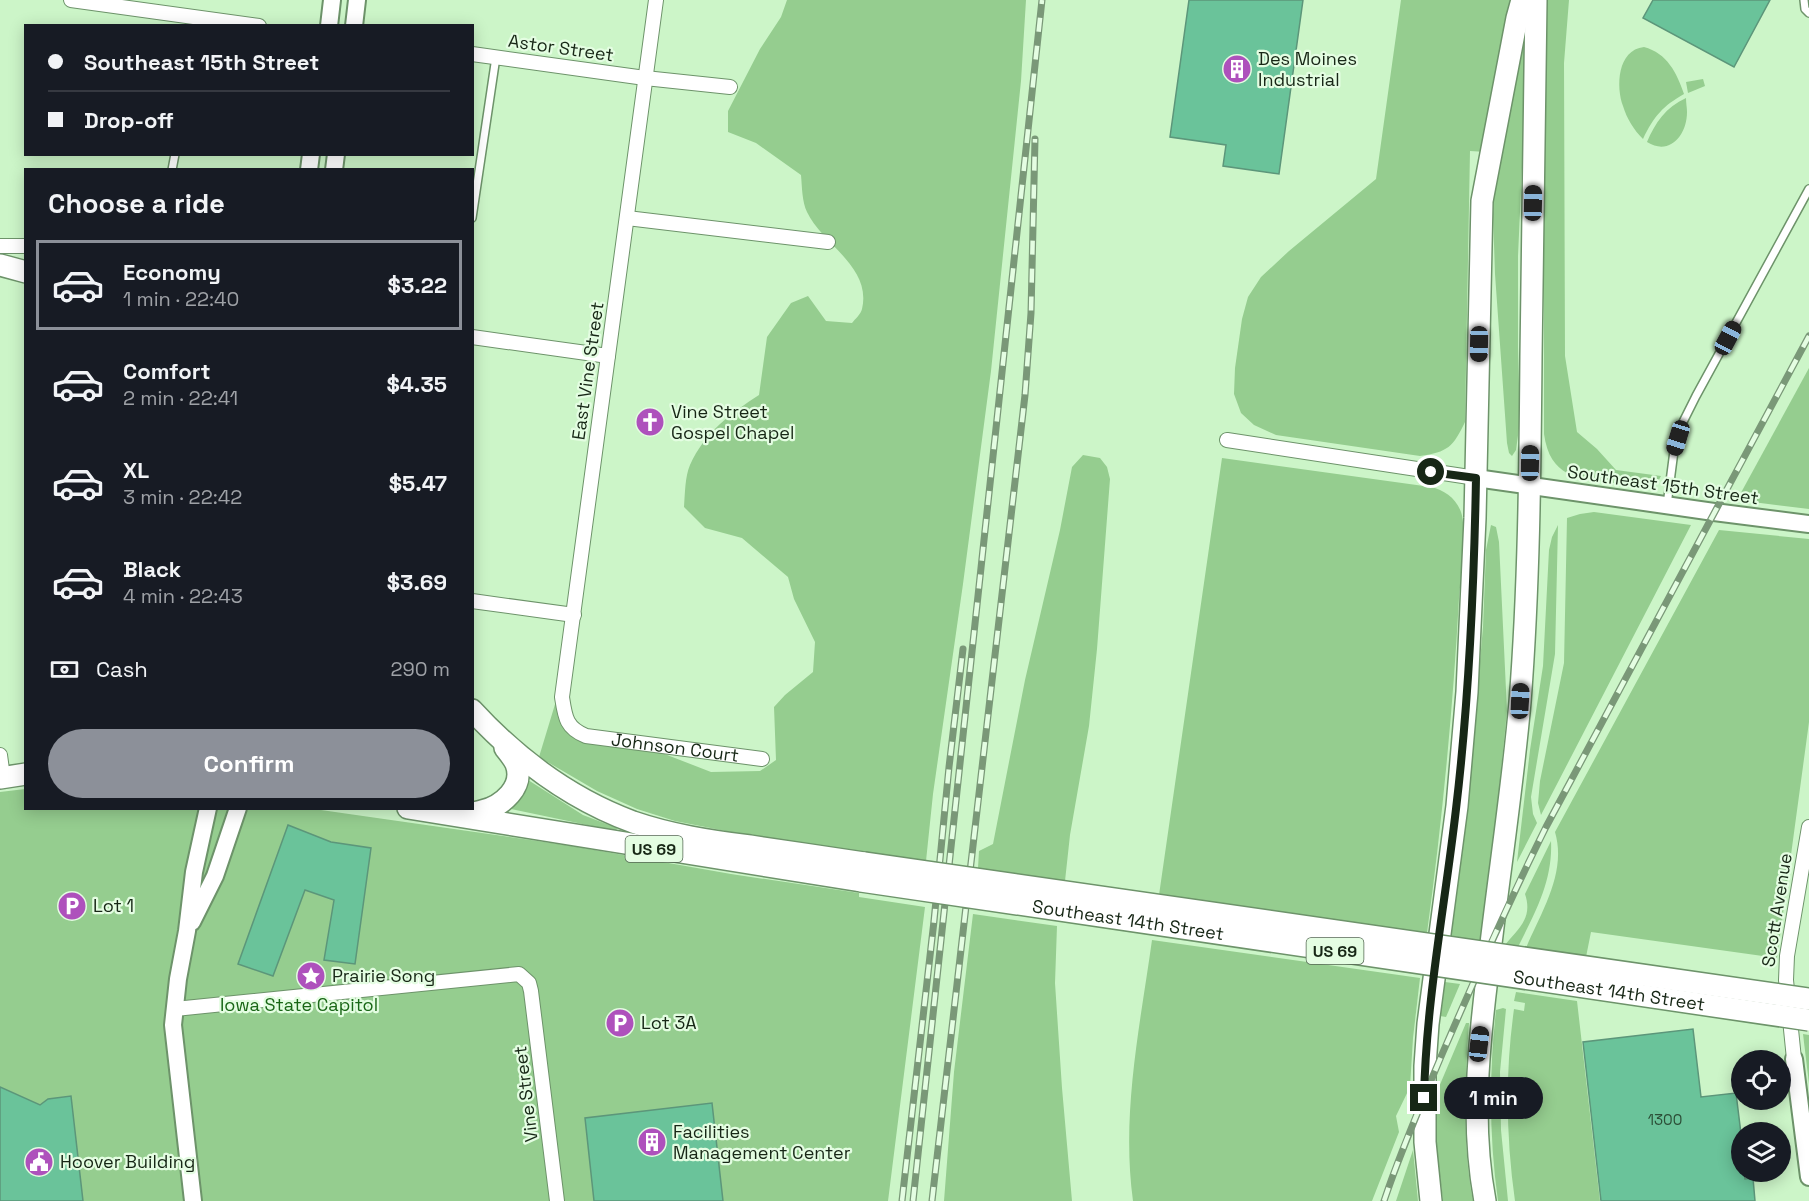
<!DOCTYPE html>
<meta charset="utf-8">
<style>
body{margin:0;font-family:"Space Grotesk",sans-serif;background:#242831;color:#f1f3f6;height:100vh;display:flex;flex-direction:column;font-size:22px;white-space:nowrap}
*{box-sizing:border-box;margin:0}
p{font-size:20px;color:#9ea1a6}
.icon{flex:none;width:33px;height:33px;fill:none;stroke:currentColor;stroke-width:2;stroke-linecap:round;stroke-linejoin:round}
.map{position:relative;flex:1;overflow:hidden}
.panel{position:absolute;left:24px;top:168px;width:450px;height:642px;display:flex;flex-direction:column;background:#171b24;border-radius:0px;box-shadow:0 3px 15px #0003}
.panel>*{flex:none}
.top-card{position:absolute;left:24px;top:24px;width:450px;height:132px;border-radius:0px;box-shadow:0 3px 15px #0003;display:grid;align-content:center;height:132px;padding:0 24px;background:#171b24}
.buttons{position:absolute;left:1731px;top:1050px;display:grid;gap:12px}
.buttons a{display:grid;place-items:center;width:60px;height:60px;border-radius:50%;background:#171b24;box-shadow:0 3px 15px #0003;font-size:30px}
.end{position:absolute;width:27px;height:27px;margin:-14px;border:8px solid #172716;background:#fff;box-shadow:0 0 0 3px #fff}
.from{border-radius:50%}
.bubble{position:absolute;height:42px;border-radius:21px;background:#171b24;box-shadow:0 3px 15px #0003;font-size:20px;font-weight:700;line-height:42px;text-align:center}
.car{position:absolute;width:18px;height:36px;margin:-18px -9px;border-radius:8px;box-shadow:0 0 4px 2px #0007;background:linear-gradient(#222 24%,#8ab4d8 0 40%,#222 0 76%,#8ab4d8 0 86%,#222 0)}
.top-card b{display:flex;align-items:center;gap:21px;height:57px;font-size:22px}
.top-card b+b{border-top:2px solid #363941}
.top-card i{width:15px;height:15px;background:#f1f3f6}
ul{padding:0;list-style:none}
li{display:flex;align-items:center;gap:18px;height:90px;margin:0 12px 9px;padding:0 12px;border:3px solid transparent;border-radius:0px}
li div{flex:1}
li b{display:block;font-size:22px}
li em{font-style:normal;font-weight:700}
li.on{border-color:#8c9099}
li>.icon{width:54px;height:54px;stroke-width:1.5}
h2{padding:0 24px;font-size:27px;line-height:72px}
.pay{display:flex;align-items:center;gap:15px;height:66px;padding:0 24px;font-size:22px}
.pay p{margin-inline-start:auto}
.action{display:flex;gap:12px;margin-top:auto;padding:12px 24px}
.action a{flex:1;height:69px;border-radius:36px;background:#8c9099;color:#fff;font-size:24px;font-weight:700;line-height:69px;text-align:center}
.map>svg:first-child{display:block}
.green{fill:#95cd8f}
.building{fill:#6ac39a;stroke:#5c967a;stroke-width:1.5}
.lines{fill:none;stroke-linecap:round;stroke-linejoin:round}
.service-casing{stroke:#6d936a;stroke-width:10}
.minor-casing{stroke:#6d936a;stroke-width:16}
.tertiary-casing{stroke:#6d936a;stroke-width:20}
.primary-casing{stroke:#6d936a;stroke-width:24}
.service{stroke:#fff;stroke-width:7}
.minor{stroke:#fff;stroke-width:14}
.tertiary{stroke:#fff;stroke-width:16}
.primary{stroke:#fff;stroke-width:21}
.rail-casing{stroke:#7a9878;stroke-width:7}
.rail{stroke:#e4fde2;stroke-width:4.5;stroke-dasharray:14;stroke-linecap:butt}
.primary-bridge-casing{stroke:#6d936a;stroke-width:24;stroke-linecap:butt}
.primary-bridge{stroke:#fff;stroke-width:21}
.route{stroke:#172716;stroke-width:8}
.labels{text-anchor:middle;stroke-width:4.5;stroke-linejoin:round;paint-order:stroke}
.number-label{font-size:15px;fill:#2c4e37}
.shield{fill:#e4fde2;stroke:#546753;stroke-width:1.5}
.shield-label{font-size:16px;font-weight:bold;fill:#172716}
.street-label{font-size:18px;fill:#172716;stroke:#e4fde2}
.poi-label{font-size:18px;fill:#172716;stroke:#e4fde2;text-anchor:start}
.park-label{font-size:18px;fill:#1a6717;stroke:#e4fde2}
</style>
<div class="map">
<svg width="1809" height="1201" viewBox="0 0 1809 1201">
<rect width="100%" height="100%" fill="#ccf5c8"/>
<g class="green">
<path d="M787,0H1026L1021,81L991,371L963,584L933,794L926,861L746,835L675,821L637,809L597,791L539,757L556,701L558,717L564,728L571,735L585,743L662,753L711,772L760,771L776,760L774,707L785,695L813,672L815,642L794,599L788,577L742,538L705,528L684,507C685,494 685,476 690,465C705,432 730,414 759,395L767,337L791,303L808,296L826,321L852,323C855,319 861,314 862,309C872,267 822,244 807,212C802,202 802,186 801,175L756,143L728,132V111L760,49L781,17Z"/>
<path d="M1401,0H1514L1486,152L1470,151L1465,422C1453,447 1448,452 1420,456L1276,435L1254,425L1241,413L1234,394L1235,368L1242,319L1248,297L1261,277L1289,251L1376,179Z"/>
<path d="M1545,0H1569L1564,63L1565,356L1577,432L1597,449L1616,470L1661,476L1656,485C1642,487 1628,485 1614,483C1577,479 1550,477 1544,434V315L1541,149Z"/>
<polygon points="1529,12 1518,256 1518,347 1520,421 1516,450 1512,456 1509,453 1507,443 1495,274 1493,214 1496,168"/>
<path d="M1644,47C1667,53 1677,73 1684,94C1663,106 1654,116 1643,139C1634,130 1627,119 1623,106C1616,87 1617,50 1644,47Z"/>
<polygon points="1703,79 1705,86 1688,93 1686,82"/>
<path d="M1686,98C1686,103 1687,108 1687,112C1687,136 1669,156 1647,142C1655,123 1666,107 1686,98Z"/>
<polygon points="1809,368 1809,509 1737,500"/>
<polygon points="1083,455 1100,458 1107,467 1110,479 1097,649 1089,726 1070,835 1065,881 978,868 979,851 993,844 1025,680 1060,530 1072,467"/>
<path d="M1222,458L1431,487C1444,490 1456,498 1461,512C1467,529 1461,577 1459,598C1453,710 1442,822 1427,933L1159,895Z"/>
<polygon points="1594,512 1691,525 1541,815 1538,803 1540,781 1564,663 1567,518 1580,514"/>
<polygon points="1491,525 1496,527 1499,542 1507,711 1494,841 1480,941 1451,937 1465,832 1483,627 1486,550"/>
<polygon points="1558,525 1555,654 1531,797 1533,814 1537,823 1517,862 1530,750 1543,666 1549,550 1552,537"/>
<path d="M1719,530L1809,539V722L1777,958L1591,932L1586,957L1526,948C1541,912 1567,873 1555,832Z"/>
<polygon points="525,778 583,815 617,828 616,831 511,809 518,798"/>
<polygon points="25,789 26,808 314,809 572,846 731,874 859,893 859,897 925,907 888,1201 0,1201 0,792"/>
<path d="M1551,841C1553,881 1535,913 1518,947L1505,945C1519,928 1533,918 1525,894Z"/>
<polygon points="973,914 1057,926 1055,983 1062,1088 1072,1201 944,1201 954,1072"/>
<path d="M1152,940L1420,978L1413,1038L1410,1087L1396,1116L1399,1132L1372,1201H1133C1121,1114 1140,1026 1152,940Z"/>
<polygon points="1445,982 1460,984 1446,1017 1440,1016"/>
<path d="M1516,992L1577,1001L1600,1201H1515C1506,1137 1505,1073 1514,1009L1524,1011L1525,1003L1514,1001Z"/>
<path d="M1503,1008L1506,1009L1500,1072L1501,1130L1508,1201H1498C1489,1137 1489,1074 1496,1010Z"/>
<path d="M1466,1023H1469C1465,1082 1462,1143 1473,1201H1443L1437,1151L1436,1094Z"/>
<polygon points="1803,1034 1809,1035 1809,1084"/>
<polygon points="1413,1150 1418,1201 1396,1201"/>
</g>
<g class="building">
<polygon points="1189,0 1303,0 1279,174 1223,166 1226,145 1170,137"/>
<polygon points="1653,0 1770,0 1734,67 1643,18"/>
<polygon points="288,825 331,842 371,848 355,964 324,960 334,900 305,890 273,976 238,964"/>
<polygon points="1693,1029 1701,1097 1736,1093 1742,1142 1742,1172 1744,1172 1745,1179 1753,1178 1755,1201 1601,1201 1583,1042"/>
<polygon points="0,1087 40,1105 48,1099 71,1096 83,1201 0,1201"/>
<polygon points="712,1103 723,1201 594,1201 585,1118"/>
</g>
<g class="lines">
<g class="service-casing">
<g id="service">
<polyline points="1804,0 1805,9 1809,13"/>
<polyline points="172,170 175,154"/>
<polyline points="472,218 496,57"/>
<polyline points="1667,505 1674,451 1682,424 1696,396 1809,189"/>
</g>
</g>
<g class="minor-casing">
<g id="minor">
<polyline points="71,0 259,26"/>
<path id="s1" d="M656,0L562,697C565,717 566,728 586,736L762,759"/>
<polyline points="472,54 645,78 730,87"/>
<polyline points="627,218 828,242"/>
<polyline points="0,246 26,246"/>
<polyline points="472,337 608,356"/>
<polyline points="1227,440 1476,478"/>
<polyline points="472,601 574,615"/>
<polyline points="0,755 3,777"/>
<polyline points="175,1009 519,974 529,983 531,991 557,1201"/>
<polyline points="1794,1059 1786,980 1787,956 1809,827"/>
</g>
</g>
<g class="tertiary-casing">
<g id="tertiary">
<polyline points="329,26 332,0"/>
<polyline points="354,26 357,0"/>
<polyline points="309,170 311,154"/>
<polyline points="334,170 336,154"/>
<polyline points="1476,478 1714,512 1809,524"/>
<polyline points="192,922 215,876 238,808"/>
<polyline points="1794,1059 1809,1177"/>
<polyline points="193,1201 173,1025 178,979 187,931 194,872 208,808"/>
</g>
</g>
<g class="primary-casing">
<g id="primary">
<polyline points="0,265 26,272"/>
<path d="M472,710C517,759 571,799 633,822C671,835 710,841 750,846C788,852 826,857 864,863"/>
<polyline points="0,778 26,774"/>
<polyline points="408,808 861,881"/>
<path d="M463,814C470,813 476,813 482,811C502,806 525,787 516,764C514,759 509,753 505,748"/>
<polyline points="1431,1201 1425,1142 1425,1066 1428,1024 1457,806 1467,692 1475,518 1482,201 1517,18 1522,0"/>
<path d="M1485,1201C1471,1127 1478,1052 1487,978C1497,886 1512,794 1520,702C1529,587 1530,472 1531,357C1533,238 1535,119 1536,0"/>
</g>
</g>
<use href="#service" class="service"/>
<use href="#minor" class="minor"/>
<use href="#tertiary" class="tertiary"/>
<use href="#primary" class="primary"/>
<g class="rail-casing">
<g id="rail">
<polyline points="902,1201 934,921 949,767 963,649"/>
<polyline points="913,1201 1042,0"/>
<polyline points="932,1201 1025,395 1031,313 1035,139"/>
<path d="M1384,1201C1401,1150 1422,1102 1443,1052C1476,976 1509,901 1546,827L1809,336"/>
</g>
</g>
<use href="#rail" class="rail"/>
<g class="primary-bridge-casing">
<g id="primary-bridge">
<polyline points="864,863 1809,999"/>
<path id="s2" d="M861,881L1809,1020"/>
</g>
</g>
<use href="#primary-bridge" class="primary-bridge"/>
</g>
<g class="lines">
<path class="route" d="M1424,1098C1426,1001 1445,905 1456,809C1469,700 1474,589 1476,478L1431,472"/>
</g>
<defs>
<g id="building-disc" transform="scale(1.5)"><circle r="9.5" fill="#ae51bc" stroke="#e4fde2"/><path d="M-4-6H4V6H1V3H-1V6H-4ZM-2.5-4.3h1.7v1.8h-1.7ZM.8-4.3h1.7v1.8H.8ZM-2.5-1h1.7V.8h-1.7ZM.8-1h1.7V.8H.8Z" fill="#fff"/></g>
<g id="church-disc" transform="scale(1.5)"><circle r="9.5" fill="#ae51bc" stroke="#e4fde2"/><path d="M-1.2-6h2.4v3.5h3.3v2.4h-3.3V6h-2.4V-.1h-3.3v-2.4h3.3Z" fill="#fff"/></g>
<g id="parking-disc" transform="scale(1.5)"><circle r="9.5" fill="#ae51bc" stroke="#e4fde2"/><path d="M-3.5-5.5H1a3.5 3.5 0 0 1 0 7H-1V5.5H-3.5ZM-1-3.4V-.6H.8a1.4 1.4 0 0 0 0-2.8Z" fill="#fff"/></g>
<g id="sight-disc" transform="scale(1.5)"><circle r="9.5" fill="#ae51bc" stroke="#e4fde2"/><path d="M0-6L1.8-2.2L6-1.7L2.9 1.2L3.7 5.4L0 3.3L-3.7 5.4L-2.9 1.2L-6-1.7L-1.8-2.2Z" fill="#fff"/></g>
<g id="civic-disc" transform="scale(1.5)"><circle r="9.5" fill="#ae51bc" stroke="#e4fde2"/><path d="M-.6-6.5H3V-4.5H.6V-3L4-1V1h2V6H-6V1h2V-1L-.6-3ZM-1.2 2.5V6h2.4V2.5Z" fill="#fff"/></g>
</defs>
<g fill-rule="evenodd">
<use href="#building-disc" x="1237" y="69"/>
<use href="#church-disc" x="650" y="422"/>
<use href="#parking-disc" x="72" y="906"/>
<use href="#sight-disc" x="311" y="976"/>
<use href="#parking-disc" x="620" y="1023"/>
<use href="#building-disc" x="652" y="1142"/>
<use href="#civic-disc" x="39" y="1162"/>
</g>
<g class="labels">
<g class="number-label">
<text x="1665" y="1125">1300</text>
</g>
<g class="shield">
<rect x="625.5" y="836" width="57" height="26" rx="4.5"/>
<rect x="1306.5" y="938" width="57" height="26" rx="4.5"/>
</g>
<g class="shield-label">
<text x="654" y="855">US 69</text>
<text x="1335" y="957">US 69</text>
</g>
<g class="street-label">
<text transform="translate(561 48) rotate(8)" y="6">Astor Street</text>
<text transform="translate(588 371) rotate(-82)" y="6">East Vine Street</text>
<text transform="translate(1663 485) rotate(8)" y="6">Southeast 15th Street</text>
<text dy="6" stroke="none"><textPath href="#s1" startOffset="842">Johnson Court</textPath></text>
<text transform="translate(1777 910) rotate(-81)" y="6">Scott Avenue</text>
<text dy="6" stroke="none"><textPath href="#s2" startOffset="270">Southeast 14th Street</textPath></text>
<text dy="6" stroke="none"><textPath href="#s2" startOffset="756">Southeast 14th Street</textPath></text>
<text transform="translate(526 1094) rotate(-97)" y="6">Vine Street</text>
</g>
<g class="poi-label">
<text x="1258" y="65">Des Moines<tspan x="1258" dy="21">Industrial</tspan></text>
<text x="671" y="418">Vine Street<tspan x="671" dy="21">Gospel Chapel</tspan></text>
<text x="93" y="912">Lot 1</text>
<text x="332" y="982">Prairie Song</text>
<text x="641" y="1029">Lot 3A</text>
<text x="673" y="1138">Facilities<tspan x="673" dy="21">Management Center</tspan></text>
<text x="60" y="1168">Hoover Building</text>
</g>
<g class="park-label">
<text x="299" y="1011">Iowa State Capitol</text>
</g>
</g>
</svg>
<div class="buttons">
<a><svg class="icon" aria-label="locate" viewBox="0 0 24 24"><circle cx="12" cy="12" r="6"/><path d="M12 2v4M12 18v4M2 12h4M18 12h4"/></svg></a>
<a><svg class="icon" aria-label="layers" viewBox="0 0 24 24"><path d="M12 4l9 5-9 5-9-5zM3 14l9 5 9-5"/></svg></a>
</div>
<i class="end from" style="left:1431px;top:472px"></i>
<i class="end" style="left:1424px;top:1098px"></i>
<div class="bubble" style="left:1444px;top:1077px;width:99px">1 min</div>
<i class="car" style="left:1533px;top:203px;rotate:1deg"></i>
<i class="car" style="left:1728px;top:338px;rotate:28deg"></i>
<i class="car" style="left:1479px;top:344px;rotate:181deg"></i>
<i class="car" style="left:1678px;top:438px;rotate:197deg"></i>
<i class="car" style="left:1530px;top:463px;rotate:1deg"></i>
<i class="car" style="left:1520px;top:701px;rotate:3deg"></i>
<i class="car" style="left:1479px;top:1044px;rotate:7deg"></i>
<div class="top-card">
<b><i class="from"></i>Southeast 15th Street</b>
<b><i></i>Drop-off</b>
</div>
<section class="panel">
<h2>Choose a ride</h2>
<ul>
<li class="on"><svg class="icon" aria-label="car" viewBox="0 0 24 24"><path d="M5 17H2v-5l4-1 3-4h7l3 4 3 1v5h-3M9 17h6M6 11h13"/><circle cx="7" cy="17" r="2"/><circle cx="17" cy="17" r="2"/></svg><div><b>Economy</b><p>1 min · 22:40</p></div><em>$3.22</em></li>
<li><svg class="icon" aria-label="car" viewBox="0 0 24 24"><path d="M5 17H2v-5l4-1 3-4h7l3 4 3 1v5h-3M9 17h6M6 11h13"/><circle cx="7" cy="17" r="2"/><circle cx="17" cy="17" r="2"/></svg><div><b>Comfort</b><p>2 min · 22:41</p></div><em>$4.35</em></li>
<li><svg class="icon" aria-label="car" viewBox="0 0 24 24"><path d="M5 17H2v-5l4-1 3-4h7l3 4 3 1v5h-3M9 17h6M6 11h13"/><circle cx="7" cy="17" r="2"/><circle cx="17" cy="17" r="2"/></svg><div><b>XL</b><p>3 min · 22:42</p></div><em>$5.47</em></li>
<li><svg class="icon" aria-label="car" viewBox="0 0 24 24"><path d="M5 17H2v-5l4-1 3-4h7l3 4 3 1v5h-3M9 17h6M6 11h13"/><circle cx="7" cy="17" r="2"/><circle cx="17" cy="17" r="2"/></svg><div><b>Black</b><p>4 min · 22:43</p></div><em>$3.69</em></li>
</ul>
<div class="pay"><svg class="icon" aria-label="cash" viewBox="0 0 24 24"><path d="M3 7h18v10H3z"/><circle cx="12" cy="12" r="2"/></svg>Cash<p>290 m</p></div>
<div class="action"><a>Confirm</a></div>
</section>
</div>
